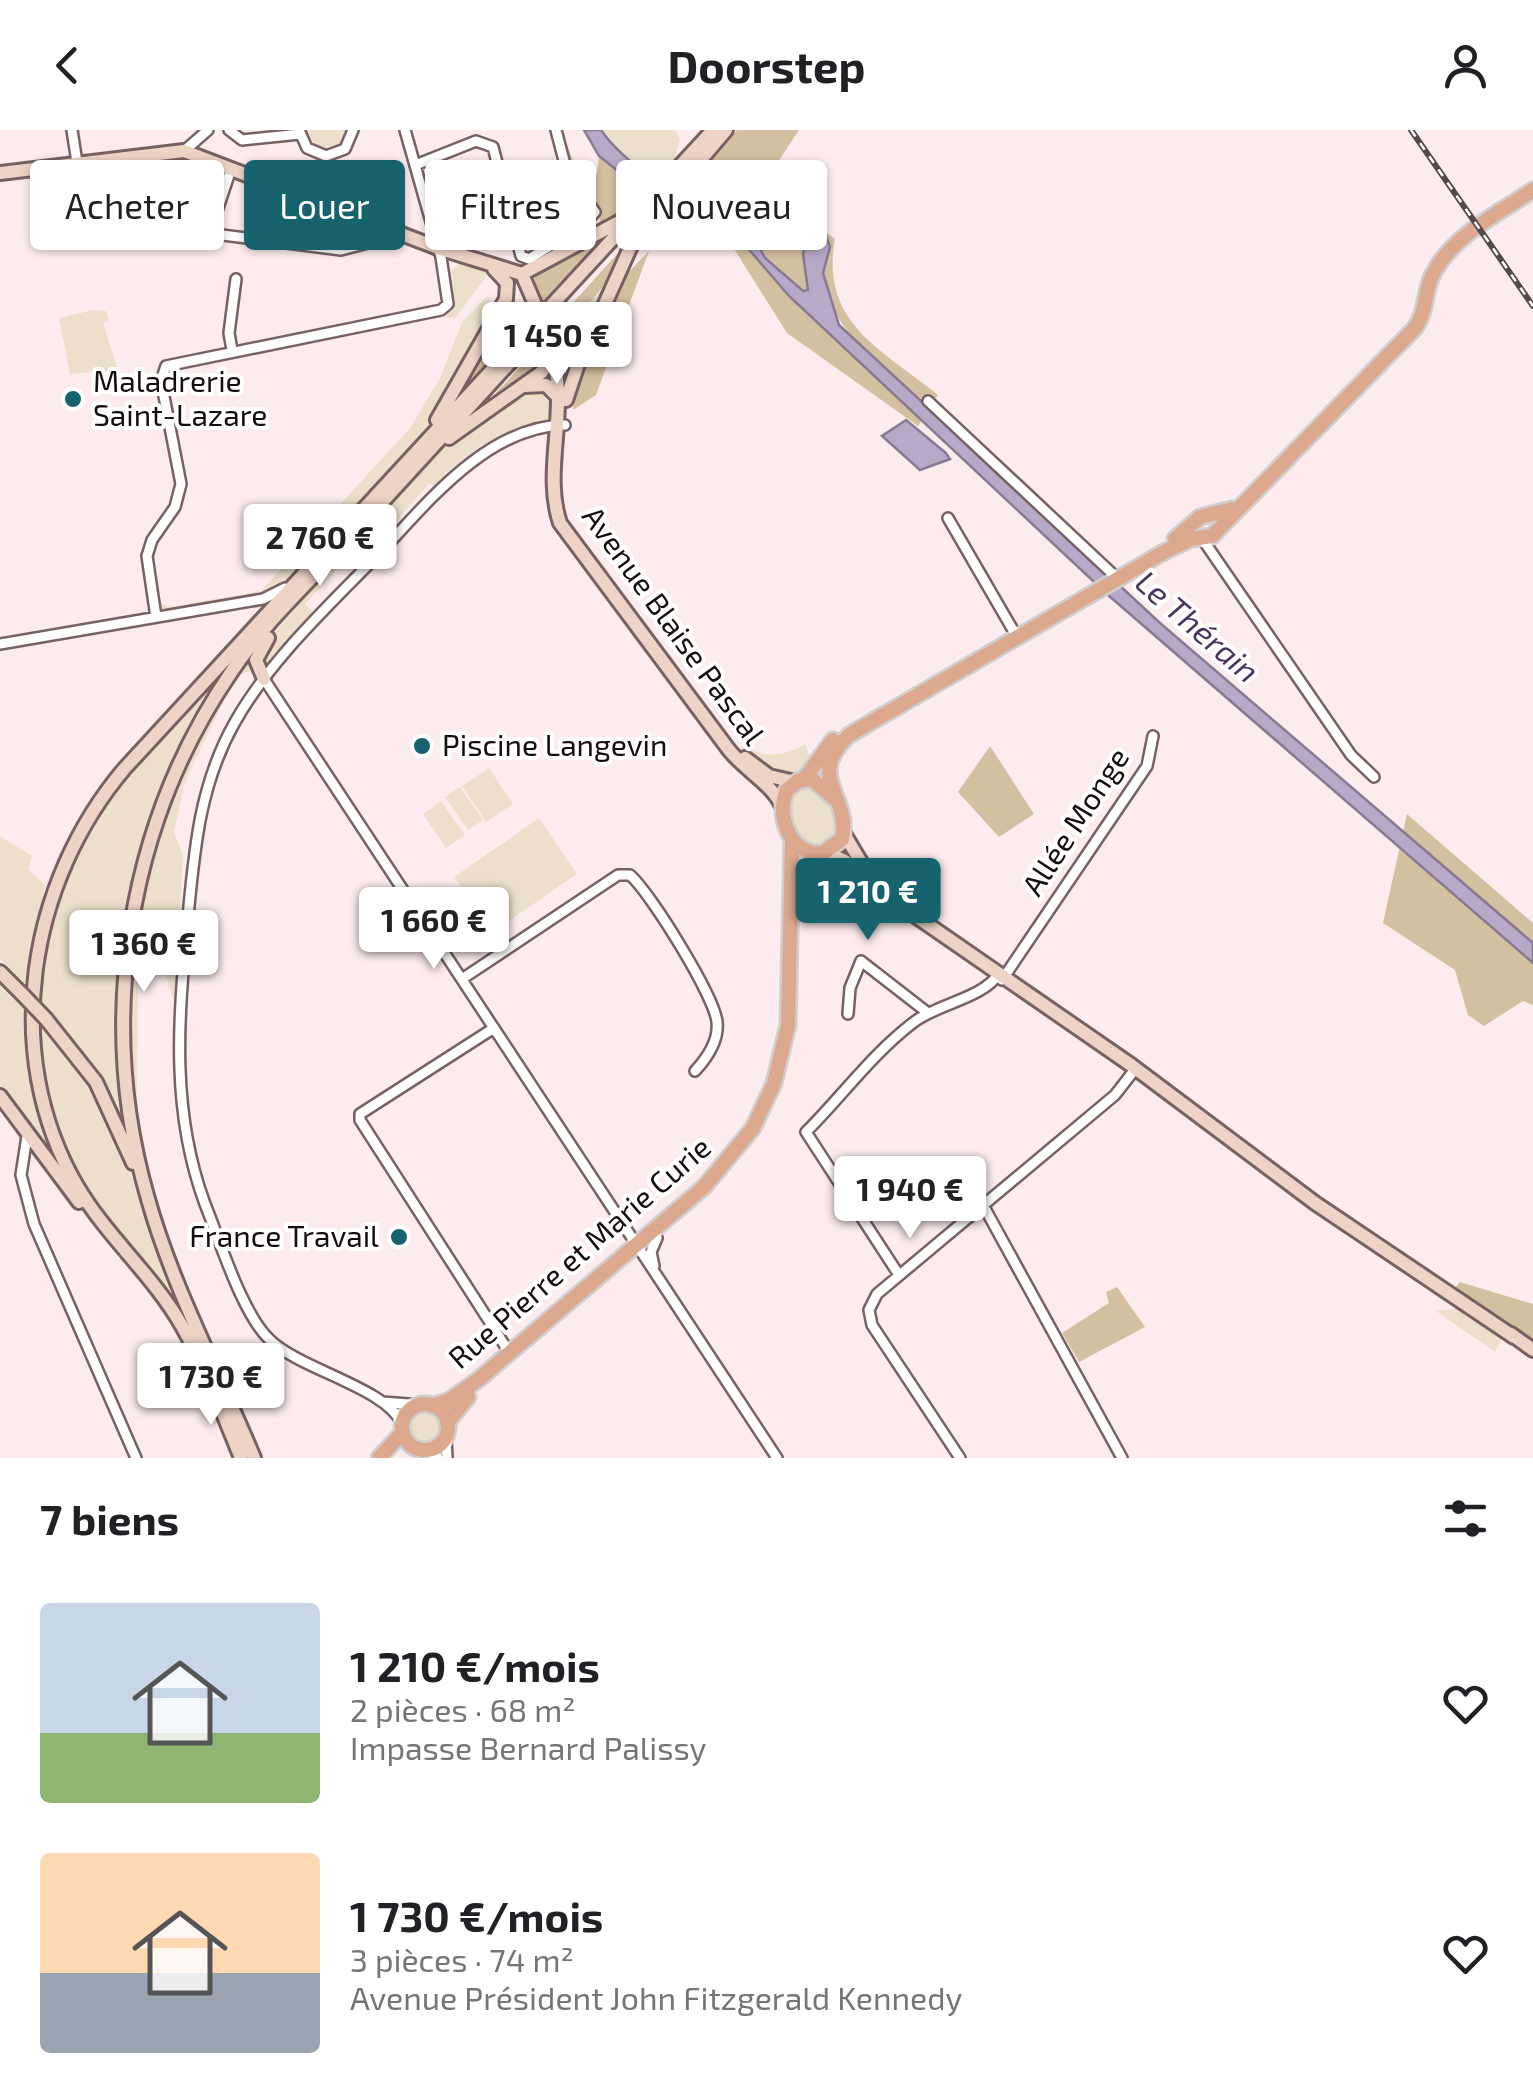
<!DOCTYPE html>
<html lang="fr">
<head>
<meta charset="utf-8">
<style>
  :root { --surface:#fff; --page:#f2f2f2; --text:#202124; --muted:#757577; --accent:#16626d }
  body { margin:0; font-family:"Exo 2",sans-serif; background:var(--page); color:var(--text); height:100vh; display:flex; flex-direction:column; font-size:38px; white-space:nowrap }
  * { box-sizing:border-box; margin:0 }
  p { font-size:32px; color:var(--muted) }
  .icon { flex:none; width:55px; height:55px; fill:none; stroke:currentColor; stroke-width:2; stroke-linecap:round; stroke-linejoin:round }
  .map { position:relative; height:1328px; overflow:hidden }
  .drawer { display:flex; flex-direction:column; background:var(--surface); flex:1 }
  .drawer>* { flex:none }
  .top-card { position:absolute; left:30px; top:30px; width:1000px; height:90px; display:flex; gap:20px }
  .price { position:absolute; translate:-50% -85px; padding:0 22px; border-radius:10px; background:#fff; color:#222; font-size:32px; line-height:65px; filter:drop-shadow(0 2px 5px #0008) }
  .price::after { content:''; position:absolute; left:50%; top:60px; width:30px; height:22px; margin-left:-15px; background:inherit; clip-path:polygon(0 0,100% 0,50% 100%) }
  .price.active { background:var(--accent); color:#fff }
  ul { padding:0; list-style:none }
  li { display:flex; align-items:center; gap:30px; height:250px; padding:0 40px }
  li span { display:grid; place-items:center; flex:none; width:280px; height:200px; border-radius:10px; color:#555 }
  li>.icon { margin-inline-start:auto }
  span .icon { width:120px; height:120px; fill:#fffc; stroke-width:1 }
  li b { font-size:42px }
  h2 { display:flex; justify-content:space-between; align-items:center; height:120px; padding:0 40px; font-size:42px }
  .pill { padding:0 35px; border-radius:10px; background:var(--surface); box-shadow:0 2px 8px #0004; font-size:35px; line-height:90px }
  .pill.active { background:var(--accent); color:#fff }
  header { display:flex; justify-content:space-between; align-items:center; height:130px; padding:0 40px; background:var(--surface); font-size:45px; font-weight:700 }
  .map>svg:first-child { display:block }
</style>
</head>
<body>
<header><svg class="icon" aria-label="back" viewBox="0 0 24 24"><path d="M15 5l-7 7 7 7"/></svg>Doorstep<svg class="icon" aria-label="person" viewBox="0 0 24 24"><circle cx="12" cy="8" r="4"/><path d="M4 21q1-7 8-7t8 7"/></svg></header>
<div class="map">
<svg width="1533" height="1328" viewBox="0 0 1533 1328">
  <rect width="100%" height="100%" fill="#fdeced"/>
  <path fill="#ece0cc" d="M303,0h46l-6,16 -13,7 -22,-8z
    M601,0h74l5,10 -7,24 -14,15 -46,-32z
    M459,133l30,10 -33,44 -11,1 10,-17 -4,-29z
    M615,142l-36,80 -16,-3 -4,-9z
    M487,166l8,16 -79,133 -130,137 -21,13 -97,17 -9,-5 -2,-5 13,5 91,-16 149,-163 30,-50 22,-56z
    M93,180l13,1 3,9 -6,3 15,47 -48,4 -11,-56z
    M543,258l12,12v17l-46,16 -19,14 -7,-3 -38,29 3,5 -13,9 -5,-4 -39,44 -9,-7 -77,84 8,8 -39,42 4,3 -16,11v-18l13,-17c58,-67 180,-233 268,-245z
    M240,520c-68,106 -121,230 -123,358 -1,48 8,97 15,145 -21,-61 -51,-104 -93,-152 6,-155 102,-244 201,-351z
    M249,525l6,15 -14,4 -17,26 -40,84 -10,49 9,21 -8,149 -14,-41 -23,7 -1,138 20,106c-59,-211 -25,-376 92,-558z
    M742,614c23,15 40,13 63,0l7,17 -8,11 -22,5 -39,-25z
    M489,638l24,36 -27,18 -24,-36z
    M811,656c16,14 27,27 23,49l-17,11c-23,-7 -30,-30 -25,-52z
    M460,657l23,33 -15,10 -23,-33z
    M441,671l24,34 -19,13 -23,-34z
    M539,688l38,56 -84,58 -39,-55z
    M0,706l32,20 -4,13 17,16 -18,104 -27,-30z
    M0,850l27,29 2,57 24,93 -53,-75z
    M39,890c67,72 83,137 119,225 18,43 38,85 57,128l-85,-125 -44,-55 -31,-66 -15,-64z
    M1460,1178l44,28 -9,16 -59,-41z
    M407 1297a18 18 0 1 1 36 0a18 18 0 1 1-36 0Z"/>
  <path fill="#d3c0a1" d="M737,0h62l-35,53 71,56c-15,84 45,109 103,156l-9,14c-39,-36 -131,-101 -99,-162l-10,-17 -39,-19 -49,-47 -14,9 -8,16 -25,-1z
    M566,13l8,20 13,13 10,-3 2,-17 46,38 -42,31c-13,-24 -29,-50 -40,-77z
    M738,60l12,2 10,22 47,26 -4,15 5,35 -4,1 -39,-33 -18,-33 -23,-17 2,-12z
    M671,72l39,9 18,14 61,71 133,124 -4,6 -131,-93 -56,-89 -45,-29 -31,19z
    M596,109l5,7 -60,62 -8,-18 2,-15z
    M628,112l-13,30 -56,68 -8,-13z
    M649,121l-53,144 -23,15 1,-19 46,-110z
    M529,180l4,9 -69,75 -6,-5c15,-26 36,-77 71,-79z
    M545,211l-4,23 -66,51z
    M990,616l44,68 -35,23 -41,-45z
    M1407,684l126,109v82l-10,-4 -39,25 -16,-11 -13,-45 -72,-47z
    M1460,1152l73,22v38l-75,-50 -3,-4z
    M1117,1157l28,40 -66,35 -17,-29 47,-30 -3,-11z"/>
  <path fill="#b9a9c8" stroke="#887a90" stroke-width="2.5" fill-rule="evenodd" d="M584,0h17c20,29 76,75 113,56l4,-13 14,-9 22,16 27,31 44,22 5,14 -7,26 16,52 321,298 373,320v20l-425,-368 -319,-299 -61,-71 -18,-14 -67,-20 -44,-35zM738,60l12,2 10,22 47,26 -4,14 5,36 -5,1 -38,-33 -18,-33 -23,-17 2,-12z
    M906,290l40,33 4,6 -30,11 -38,-34z"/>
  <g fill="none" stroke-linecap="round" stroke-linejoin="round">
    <defs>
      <path id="street" d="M72,0l13,84 15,13 83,3 158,20 31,-8 16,-13
        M229,0l13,10 58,-6
        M299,0l8,18 19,8 19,-7 8,-19
        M184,21l24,-21
        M418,34l58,-23 17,6 28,109 8,3 56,-35 10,-12 -28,-40 -11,-42
        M210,102l21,-63
        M232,220l-3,-17 7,-54
        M928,271l190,178
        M948,388l69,119
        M1201,407l150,218 23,22
        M156,487l-9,-61 5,-16 23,-33 6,-23 -20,-103 5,-15 275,-56 7,-6 -7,-47 -36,-127
        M0,514l263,-45 22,-11
        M264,549l513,779
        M462,849l156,-104h12c20,17 85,122 87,147 2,18 -10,36 -22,49
        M1002,850l145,-214 6,-30
        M848,884l2,-26 11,-27 67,52
        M494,898l-134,86v6l149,232
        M27,1006l-6,39 13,49 102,234
        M983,1075l139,253
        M654,1136l-3,-14 6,-14
        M899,1145l-93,-143c37,-37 66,-78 108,-110 27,-20 66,-22 86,-49
        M383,1272l38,3
        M402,1294c-15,-36 -101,-54 -132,-84 -28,-26 -50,-99 -65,-136 -34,-92 -27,-182 -18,-277 7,-72 11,-140 48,-205 39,-69 104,-125 158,-183 44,-48 101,-113 172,-114
        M446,1306l1,22
        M426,1320l12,8
        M960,1328l-88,-133 -3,-15 8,-16 238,-199 21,-27"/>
      <path id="secondary" d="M0,43l184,-22 254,97 84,26 108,-58
        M522,144l15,35
        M548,210c25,65 -7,126 12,183l169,227c16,20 43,34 53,56
        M524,256l22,-1 15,15
        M566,270l12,-36 57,-127 91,-107
        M437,290l69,-121 1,-16 -13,-14
        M449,308l93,-66 11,-17
        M264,549l-8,-19 12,-22
        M745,628l24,18 26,6
        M843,702l28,47 20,20 240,166 184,138 199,134
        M825,722l20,9 24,27
        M0,842l22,22
        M46,889l50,63 37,81
        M0,966l79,106
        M1511,1204l22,16
        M241,1328c-18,-44 -35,-90 -59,-132 -29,-51 -75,-89 -105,-140 -77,-132 -49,-304 48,-418l588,-638
        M254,1328c-35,-85 -81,-170 -106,-259 -52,-178 -21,-375 84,-528 31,-46 73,-85 110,-125 65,-71 130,-142 194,-212"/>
      <path id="primary" d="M1175,409l25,-22 32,-8
        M804,649l29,-39
        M835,669l-23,-20 -14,2 -11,9c-12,26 4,66 36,63l19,-14c9,-45 -38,-61 7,-104l315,-183 27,-13 21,-3 203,-208c12,-17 9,-35 17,-52 19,-40 66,-62 101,-86
        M402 1297a23 23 0 1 1 46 0a23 23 0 1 1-46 0Z
        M432,1276l18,-6 29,-21 225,-192 49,-59 21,-45 14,-58 4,-185
        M447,1293l21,-26
        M379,1328l24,-26"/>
    </defs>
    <use href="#street" stroke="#786163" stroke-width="14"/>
    <use href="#secondary" stroke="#786163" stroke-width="18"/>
    <use href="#primary" stroke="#d0cecf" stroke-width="19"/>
    <use href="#street" stroke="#fff" stroke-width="9"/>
    <use href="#secondary" stroke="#edd4c7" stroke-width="12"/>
    <use href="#primary" stroke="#dca98e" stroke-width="14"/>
    <defs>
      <path id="rail" d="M1411,0l122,176"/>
    </defs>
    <use href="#rail" stroke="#54494a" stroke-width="6"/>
    <use href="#rail" stroke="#fff" stroke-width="2.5" stroke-dasharray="8" stroke-linecap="butt"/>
    <defs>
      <path id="secondary-bridge" d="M537,179l14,29
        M22,864l24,25"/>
    </defs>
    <use href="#secondary-bridge" stroke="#786163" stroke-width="18" stroke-linecap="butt"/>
    <use href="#secondary-bridge" stroke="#edd4c7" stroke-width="12"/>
  </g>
  <g fill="#16626d" stroke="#fff" stroke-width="4">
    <circle cx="73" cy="269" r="10"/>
    <circle cx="422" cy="616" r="10"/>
    <circle cx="399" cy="1107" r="10"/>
  </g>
  <g text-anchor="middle" stroke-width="8" stroke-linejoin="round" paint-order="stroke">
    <g font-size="30" fill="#150c0d" stroke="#fff" text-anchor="start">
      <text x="93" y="262">Maladrerie<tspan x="93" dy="34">Saint-Lazare</tspan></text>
      <text x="442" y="626">Piscine Langevin</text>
      <text x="379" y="1117" text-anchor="end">France Travail</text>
    </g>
    <g font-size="30" fill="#150c0d" stroke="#fff">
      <text transform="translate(673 496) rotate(54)" y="10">Avenue Blaise Pascal</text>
      <text transform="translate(1076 692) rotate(-57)" y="10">Allée Monge</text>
      <text transform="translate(580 1123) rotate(-41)" y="10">Rue Pierre et Marie Curie</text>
    </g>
    <g font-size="32" font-style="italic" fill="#4b335f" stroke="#fff">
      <text transform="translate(1197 497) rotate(41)" y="11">Le Thérain</text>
    </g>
  </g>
</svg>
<b class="price" style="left:557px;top:257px">1 450 €</b>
<b class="price" style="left:320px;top:459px">2 760 €</b>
<b class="price active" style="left:868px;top:813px">1 210 €</b>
<b class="price" style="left:434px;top:842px">1 660 €</b>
<b class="price" style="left:144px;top:865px">1 360 €</b>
<b class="price" style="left:910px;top:1111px">1 940 €</b>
<b class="price" style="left:211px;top:1298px">1 730 €</b>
<div class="top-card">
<a class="pill">Acheter</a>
<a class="pill active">Louer</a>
<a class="pill">Filtres</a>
<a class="pill">Nouveau</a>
</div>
</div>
<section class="drawer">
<h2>7 biens<svg class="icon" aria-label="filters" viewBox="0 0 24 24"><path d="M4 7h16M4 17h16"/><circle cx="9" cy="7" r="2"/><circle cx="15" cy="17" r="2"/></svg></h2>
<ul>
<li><span style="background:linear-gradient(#c9d6e8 65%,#8fb573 0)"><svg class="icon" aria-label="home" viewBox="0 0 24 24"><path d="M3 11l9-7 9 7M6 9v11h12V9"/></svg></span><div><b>1 210 €/mois</b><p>2 pièces · 68 m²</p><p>Impasse Bernard Palissy</p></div><svg class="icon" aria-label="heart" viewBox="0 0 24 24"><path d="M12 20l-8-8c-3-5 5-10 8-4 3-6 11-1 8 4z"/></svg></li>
<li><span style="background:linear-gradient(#ffd9b3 60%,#9aa5b1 0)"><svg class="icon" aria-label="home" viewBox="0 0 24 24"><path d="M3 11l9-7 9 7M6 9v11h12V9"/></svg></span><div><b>1 730 €/mois</b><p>3 pièces · 74 m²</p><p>Avenue Président John Fitzgerald Kennedy</p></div><svg class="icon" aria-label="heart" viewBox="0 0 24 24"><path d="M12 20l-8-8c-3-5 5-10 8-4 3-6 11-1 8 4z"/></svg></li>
</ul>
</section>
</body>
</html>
